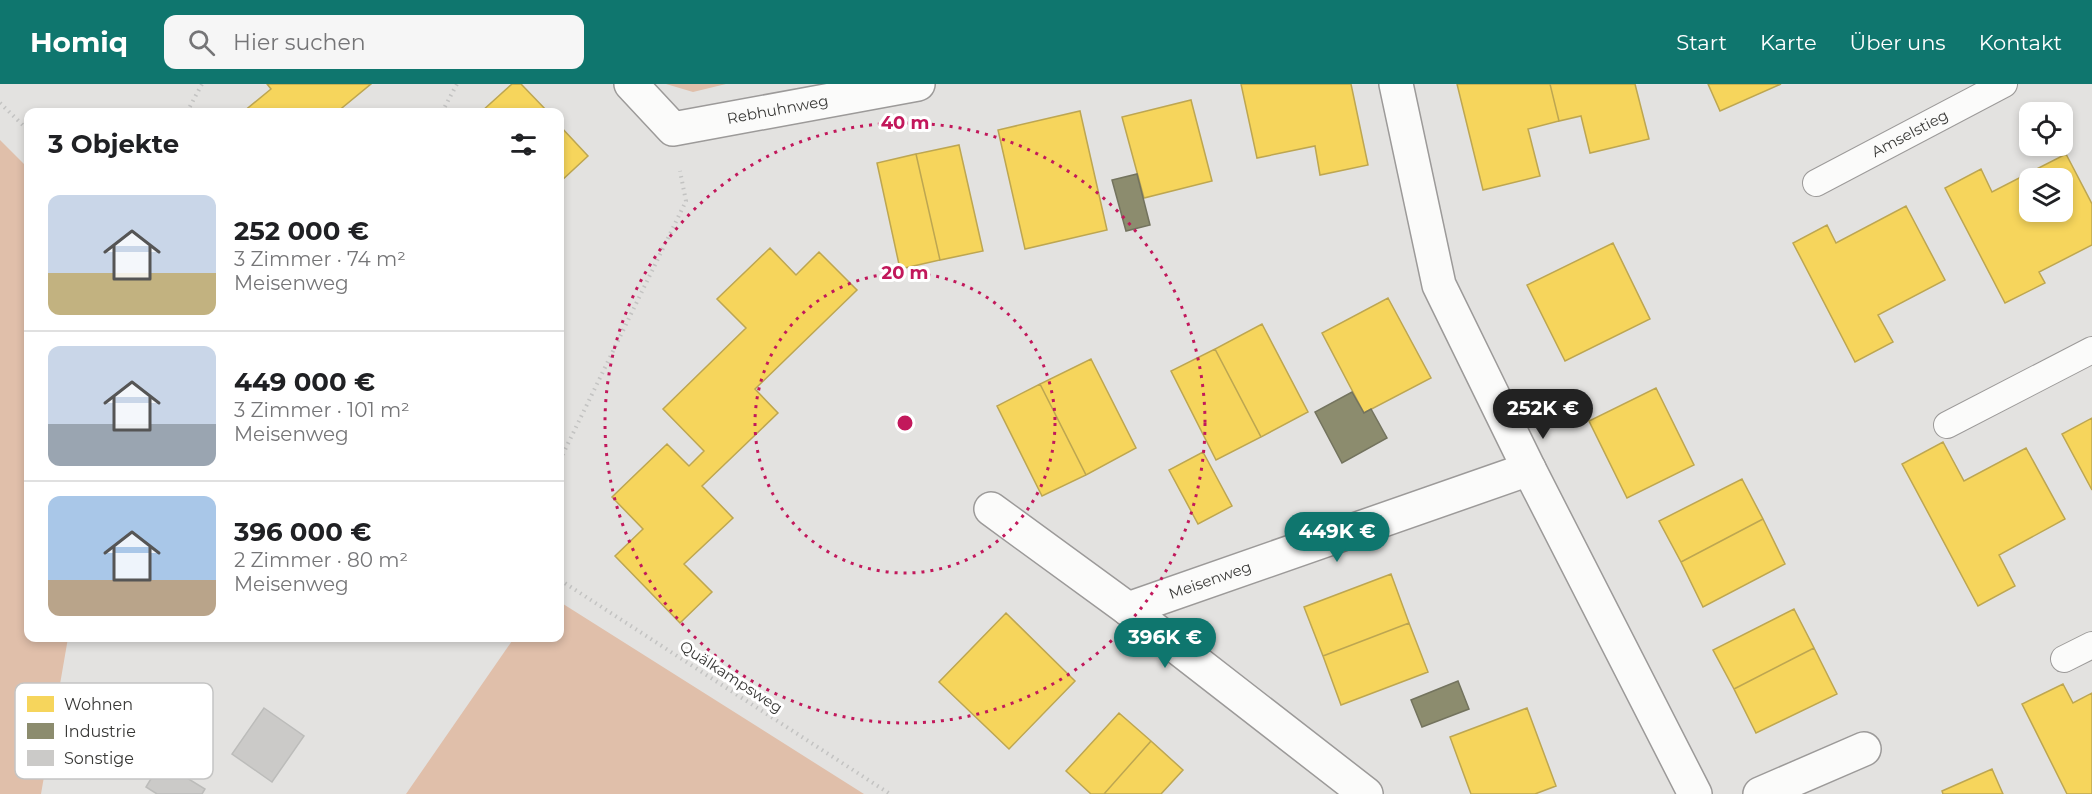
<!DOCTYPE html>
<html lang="de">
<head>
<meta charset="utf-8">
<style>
  :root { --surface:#fff; --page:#f6f6f6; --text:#202124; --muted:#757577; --line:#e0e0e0; --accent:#0f766e }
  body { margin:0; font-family:Montserrat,sans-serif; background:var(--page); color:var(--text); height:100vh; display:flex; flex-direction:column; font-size:22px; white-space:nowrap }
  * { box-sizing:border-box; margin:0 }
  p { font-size:20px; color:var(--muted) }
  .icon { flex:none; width:33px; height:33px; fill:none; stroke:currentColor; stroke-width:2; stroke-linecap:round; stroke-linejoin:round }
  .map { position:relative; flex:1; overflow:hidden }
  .side { position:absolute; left:24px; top:24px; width:540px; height:534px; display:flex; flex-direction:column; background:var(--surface); border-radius:12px; box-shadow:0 3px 9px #0003 }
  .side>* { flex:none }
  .controls { position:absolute; left:2019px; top:18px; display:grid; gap:12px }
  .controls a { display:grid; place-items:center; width:54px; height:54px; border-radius:12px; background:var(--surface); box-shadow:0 3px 9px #0003; font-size:30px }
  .price { position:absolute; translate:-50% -51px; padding:0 14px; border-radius:21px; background:var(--accent); color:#fff; font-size:20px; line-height:39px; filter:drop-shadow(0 2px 3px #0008) }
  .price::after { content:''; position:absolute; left:50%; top:36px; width:18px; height:14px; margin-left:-9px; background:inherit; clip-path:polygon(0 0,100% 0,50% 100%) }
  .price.on { background:#222; color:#fff }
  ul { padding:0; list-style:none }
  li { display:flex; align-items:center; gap:18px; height:150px; padding:0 24px }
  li+li { border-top:2px solid var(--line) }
  li span { display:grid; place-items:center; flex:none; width:168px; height:120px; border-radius:12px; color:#555 }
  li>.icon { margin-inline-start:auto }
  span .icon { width:72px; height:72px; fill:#fffc; stroke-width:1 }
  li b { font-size:26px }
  h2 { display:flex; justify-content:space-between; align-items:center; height:72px; padding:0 24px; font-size:26px }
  header { display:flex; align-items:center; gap:36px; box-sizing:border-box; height:84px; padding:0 30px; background:var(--accent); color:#fff }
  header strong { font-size:28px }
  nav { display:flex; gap:33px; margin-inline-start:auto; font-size:21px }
  .search { width:420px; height:54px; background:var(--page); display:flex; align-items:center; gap:15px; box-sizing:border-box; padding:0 21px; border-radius:12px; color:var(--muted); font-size:22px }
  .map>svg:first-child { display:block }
</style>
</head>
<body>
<header>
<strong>Homiq</strong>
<div class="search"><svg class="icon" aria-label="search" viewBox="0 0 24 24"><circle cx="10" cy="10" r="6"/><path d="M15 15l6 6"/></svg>Hier suchen</div>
<nav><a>Start</a><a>Karte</a><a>Über uns</a><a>Kontakt</a></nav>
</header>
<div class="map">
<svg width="2092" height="710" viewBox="0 0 2092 710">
  <rect width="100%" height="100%" fill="#e3e2e0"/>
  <path fill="#e0bfaa" d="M666,0h60l-33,8z
    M0,56l28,28v470h40l-27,156h-41z
    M560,518l304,192h-458l108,-156h46z"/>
  <path fill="#f6d55c" stroke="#bda651" stroke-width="1.5" fill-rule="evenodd" d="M267,0h104l-34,28h-94l28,-23z
    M512,0h9l27,28h-67z
    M1241,0h110l17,81 -48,10 -5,-29 -58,12z
    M1457,0h93l9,37 -31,8 12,47 -57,14z
    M1550,0h85l14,55 -59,14 -9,-37 -22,5z
    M1708,0h73l-61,27z
    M1191,16l21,81 -68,17 -22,-81z
    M1080,27l27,119 -82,19 -27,-119z
    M560,42l28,30 -28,26z
    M959,61l24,106 -43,9 -24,-106z
    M916,70l24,106 -40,9 -23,-106z
    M2066,70l26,50v41l-53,27 6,11 -40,20 -60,-115 36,-19 11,23zM2030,94h32v34h-32z
    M1906,122l39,74 -67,35 15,27 -38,20 -62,-119 34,-18 9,18z
    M1613,159l37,76 -85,42 -38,-76z
    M770,164l26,27 23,-23 38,38 -102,99 23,24 -76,73 31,32 -49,46 28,28 -32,31 -65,-67 28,-27 -31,-32 55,-53 22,22 15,-15 -41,-42 83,-81 -29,-29z
    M1388,214l43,80 -67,35 -42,-80z
    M1262,240l46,88 -47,25 -46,-88z
    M1215,265l46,88 -45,23 -45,-89z
    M1091,275l45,89 -50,27 -46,-91z
    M1040,300l46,91 -44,21 -45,-90z
    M1656,304l38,77 -67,33 -38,-77z
    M2092,334v72l-30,-56z
    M1943,358l21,39 62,-33 39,71 -66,36 16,31 -37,20 -76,-142z
    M1203,368l29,54 -34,18 -29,-54z
    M1742,395l21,40 -82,43 -22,-41z
    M1763,435l22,45 -82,43 -22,-45z
    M1391,490l18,49 -86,33 -19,-49z
    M1794,525l20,39 -80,41 -21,-39z
    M1006,529l69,68 -66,68 -70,-67z
    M1409,539l19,49 -87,33 -18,-49z
    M1814,564l23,46 -81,39 -22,-44z
    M2063,600l10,19 19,-10v101h-25l-45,-90z
    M1527,624l29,78 -21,8h-64l-21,-57z
    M1119,629l32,28 -47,53h-13l-25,-23z
    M1151,657l32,29 -22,24h-57z
    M1992,685l11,25h-60l-1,-3z"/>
  <path fill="#8c8c6e" stroke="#73735e" stroke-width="1.5" d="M1137,90l13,51 -24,6 -14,-51z
    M1352,308l12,21 7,-4 16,29 -45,25 -27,-51z
    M1458,597l11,28 -47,18 -11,-27z"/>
  <path fill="#cbcac8" stroke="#bcbcba" stroke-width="1.5" d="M264,624l40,28 -32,46 -40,-28z
    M161,678l44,27 -3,5h-45l-11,-7z"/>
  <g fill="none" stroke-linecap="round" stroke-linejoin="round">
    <defs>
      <g id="service">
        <path id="s1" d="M1816,99l188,-99"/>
        <path d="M1947,341l145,-75"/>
        <path d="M2064,575l28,-14"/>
      </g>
      <g id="minor">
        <path id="s2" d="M631,0l42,45 245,-45"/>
        <path d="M1396,0l43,201 90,184 166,325"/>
        <path d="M991,425l137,100 238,185"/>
        <path id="s3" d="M1128,525l401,-140"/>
        <path d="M1760,710l104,-45"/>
      </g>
    </defs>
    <use href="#service" stroke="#9c9a99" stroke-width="28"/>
    <use href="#minor" stroke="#9c9a99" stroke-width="36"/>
    <path stroke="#c3c3c2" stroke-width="4" stroke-dasharray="1.5 4.5" stroke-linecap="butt" d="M0,19l28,27
      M187,28l15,-28
      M442,28l15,-28
      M560,376l126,-259 -6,-30
      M560,496l330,214"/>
    <use href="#service" stroke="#fbfbfa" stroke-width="26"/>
    <use href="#minor" stroke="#fbfbfa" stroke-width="33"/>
  </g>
  <g fill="none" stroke="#c2185b" stroke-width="3" stroke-dasharray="3 6">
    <circle cx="905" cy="339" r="150"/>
    <circle cx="905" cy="339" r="300"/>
  </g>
  <g text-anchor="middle" stroke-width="6" stroke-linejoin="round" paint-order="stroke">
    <g font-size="15" fill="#393937" stroke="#fff">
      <text dy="5" stroke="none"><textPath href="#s2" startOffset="168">Rebhuhnweg</textPath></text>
      <text dy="5" stroke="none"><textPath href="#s1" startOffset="106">Amselstieg</textPath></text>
      <text dy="5" stroke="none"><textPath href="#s3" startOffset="87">Meisenweg</textPath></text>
      <text transform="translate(731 593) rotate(33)" y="5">Quälkampsweg</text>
    </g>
  </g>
  <rect x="15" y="599" width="198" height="96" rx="9" fill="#fff" stroke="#c4c4c3" stroke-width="1.5"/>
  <rect x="27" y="612" width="27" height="16" fill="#f6d55c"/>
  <rect x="27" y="639" width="27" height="16" fill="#8c8c6e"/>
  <rect x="27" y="666" width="27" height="16" fill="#cbcac8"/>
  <g font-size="16" fill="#393937">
    <text x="64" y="626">Wohnen</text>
    <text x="64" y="653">Industrie</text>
    <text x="64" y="680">Sonstige</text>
  </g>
  <circle cx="905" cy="339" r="9" fill="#c2185b" stroke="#fff" stroke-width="3"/>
  <g font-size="18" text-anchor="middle" font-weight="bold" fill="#c2185b" stroke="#fff" stroke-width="6" stroke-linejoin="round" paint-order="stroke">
    <text x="905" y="45">40 m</text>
    <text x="905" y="195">20 m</text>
  </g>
</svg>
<div class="controls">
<a><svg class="icon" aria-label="locate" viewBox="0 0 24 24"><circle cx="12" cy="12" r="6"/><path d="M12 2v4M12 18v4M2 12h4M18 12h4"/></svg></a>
<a><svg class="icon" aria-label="layers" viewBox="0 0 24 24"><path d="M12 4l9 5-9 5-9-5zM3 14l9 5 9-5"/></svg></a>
</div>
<b class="price on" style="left:1543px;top:356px">252K €</b>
<b class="price" style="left:1337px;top:479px">449K €</b>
<b class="price" style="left:1165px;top:585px">396K €</b>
<section class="side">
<h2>3 Objekte<svg class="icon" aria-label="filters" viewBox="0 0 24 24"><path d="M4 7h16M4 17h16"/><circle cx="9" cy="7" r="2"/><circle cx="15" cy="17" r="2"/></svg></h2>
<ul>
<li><span style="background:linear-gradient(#c9d6e8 65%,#c2b280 0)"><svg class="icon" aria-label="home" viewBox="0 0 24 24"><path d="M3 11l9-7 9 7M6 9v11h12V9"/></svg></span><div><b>252 000 €</b><p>3 Zimmer · 74 m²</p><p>Meisenweg</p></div></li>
<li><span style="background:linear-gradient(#c9d6e8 65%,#9aa5b1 0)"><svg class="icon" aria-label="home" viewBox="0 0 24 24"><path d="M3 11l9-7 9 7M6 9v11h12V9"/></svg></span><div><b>449 000 €</b><p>3 Zimmer · 101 m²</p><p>Meisenweg</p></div></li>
<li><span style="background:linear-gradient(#a9c7e8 70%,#b9a48a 0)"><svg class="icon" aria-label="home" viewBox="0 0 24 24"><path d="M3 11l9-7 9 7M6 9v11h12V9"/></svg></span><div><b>396 000 €</b><p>2 Zimmer · 80 m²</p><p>Meisenweg</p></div></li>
</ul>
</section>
</div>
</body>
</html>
